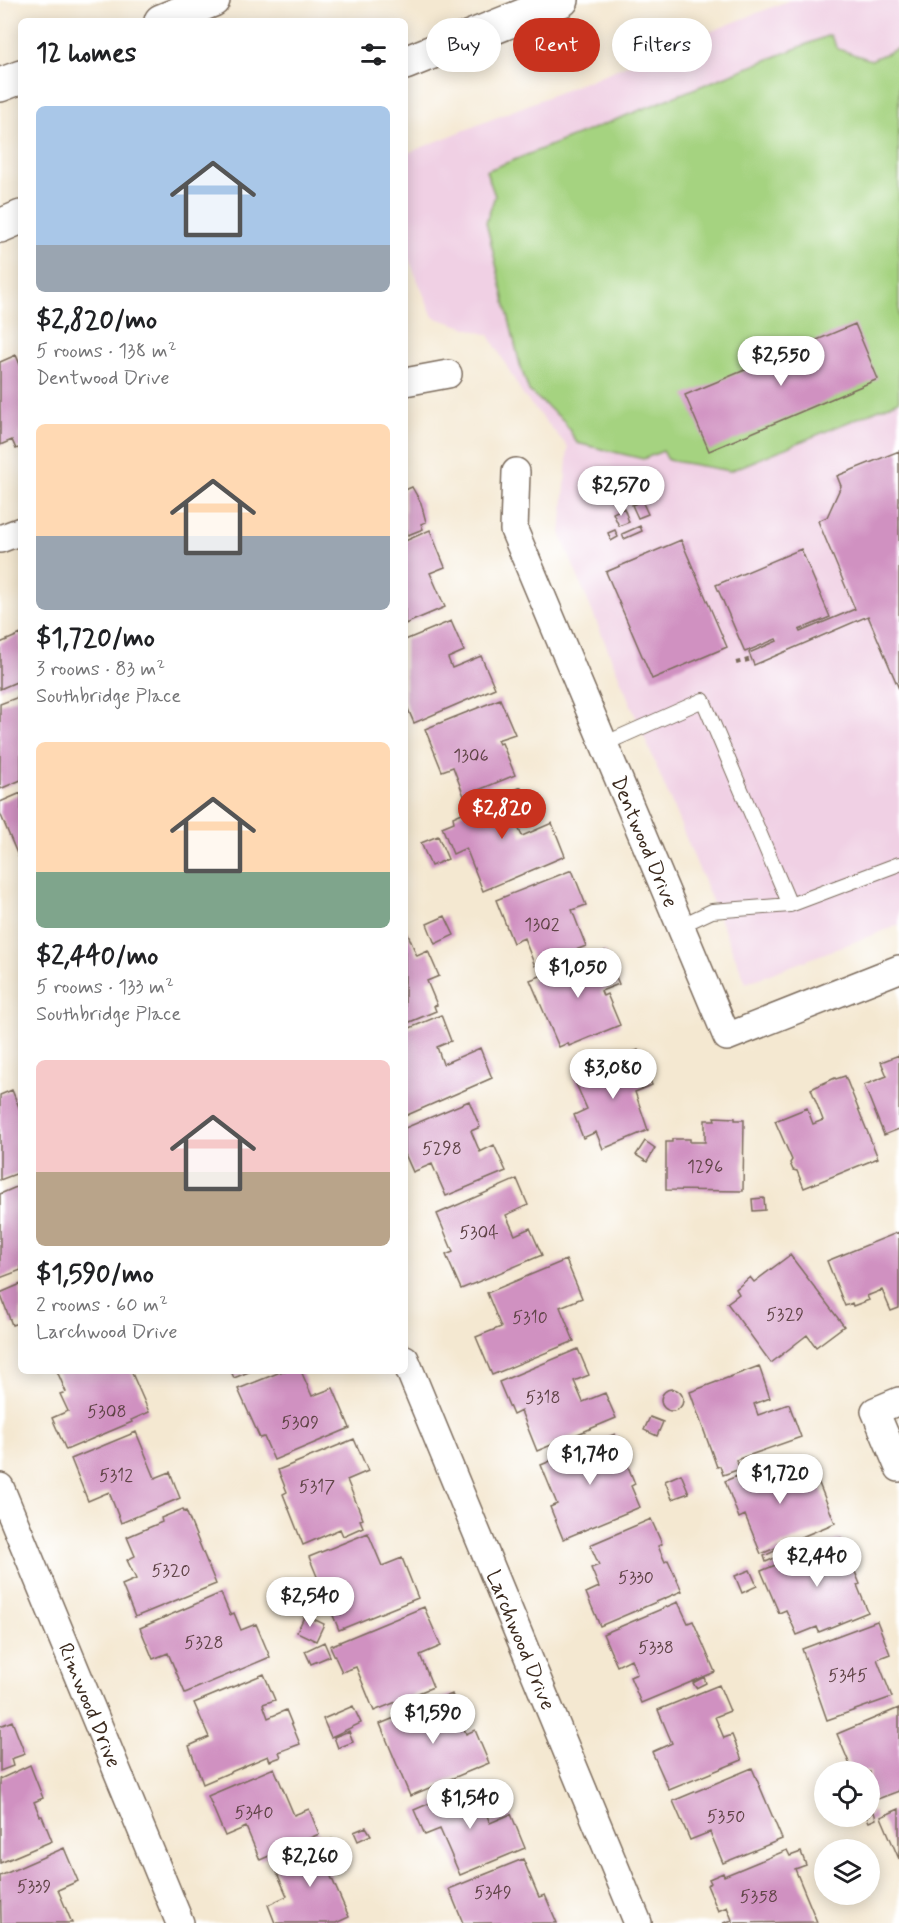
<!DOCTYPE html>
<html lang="en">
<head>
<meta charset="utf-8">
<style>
  :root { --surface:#fff; --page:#f2f2f2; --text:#202124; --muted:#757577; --accent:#c8321e }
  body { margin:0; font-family:Mynerve,sans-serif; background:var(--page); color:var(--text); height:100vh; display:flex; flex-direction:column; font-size:22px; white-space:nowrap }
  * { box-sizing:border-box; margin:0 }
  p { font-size:20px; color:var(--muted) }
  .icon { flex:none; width:33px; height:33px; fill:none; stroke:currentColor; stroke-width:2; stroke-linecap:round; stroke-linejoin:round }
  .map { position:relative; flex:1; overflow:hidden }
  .details { position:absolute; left:18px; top:18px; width:390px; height:1356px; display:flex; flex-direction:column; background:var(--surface); border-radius:9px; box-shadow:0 3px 15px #0003 }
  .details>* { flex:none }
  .top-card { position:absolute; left:426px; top:18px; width:382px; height:54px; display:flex; gap:12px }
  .buttons { position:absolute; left:814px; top:1761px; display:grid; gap:12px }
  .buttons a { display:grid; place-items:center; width:66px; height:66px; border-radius:50%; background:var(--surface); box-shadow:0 3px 15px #0003; font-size:30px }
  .price { position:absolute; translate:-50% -51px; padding:0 14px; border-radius:21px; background:#fff; color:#222; font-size:20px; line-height:39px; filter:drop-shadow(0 2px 3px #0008) }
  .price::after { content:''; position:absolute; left:50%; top:36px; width:18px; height:14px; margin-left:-9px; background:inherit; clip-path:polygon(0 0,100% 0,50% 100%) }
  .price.current { background:var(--accent); color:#fff }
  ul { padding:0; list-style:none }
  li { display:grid; align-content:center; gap:12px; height:318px; padding:0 18px }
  li span { display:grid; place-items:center; height:186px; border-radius:9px; color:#555 }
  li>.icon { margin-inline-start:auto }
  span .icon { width:108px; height:108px; fill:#fffc; stroke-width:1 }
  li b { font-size:26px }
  h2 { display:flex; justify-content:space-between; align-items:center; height:72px; padding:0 18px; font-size:26px }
  .tag { padding:0 21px; border-radius:27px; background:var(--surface); box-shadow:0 3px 15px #0003; font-size:21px; line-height:54px }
  .tag.current { background:var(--accent); color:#fff }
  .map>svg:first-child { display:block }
</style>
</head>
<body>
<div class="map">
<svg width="899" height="1923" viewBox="0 0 899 1923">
  <rect width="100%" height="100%" fill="#fff"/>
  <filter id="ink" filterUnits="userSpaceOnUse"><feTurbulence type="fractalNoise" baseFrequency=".0167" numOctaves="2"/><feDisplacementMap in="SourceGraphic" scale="12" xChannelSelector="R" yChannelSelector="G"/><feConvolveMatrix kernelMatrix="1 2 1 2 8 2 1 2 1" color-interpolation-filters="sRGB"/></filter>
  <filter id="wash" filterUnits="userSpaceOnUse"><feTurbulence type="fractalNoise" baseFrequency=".008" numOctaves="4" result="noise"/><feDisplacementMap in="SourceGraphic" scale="24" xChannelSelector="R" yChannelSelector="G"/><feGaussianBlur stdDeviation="1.35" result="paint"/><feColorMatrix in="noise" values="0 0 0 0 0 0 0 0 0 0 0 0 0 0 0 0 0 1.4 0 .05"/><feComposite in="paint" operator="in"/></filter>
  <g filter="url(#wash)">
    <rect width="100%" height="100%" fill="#f4e8d1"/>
    <path fill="#f0d0e4" d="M790,0h109v925l-153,58 -185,-447 7,-89 -45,-52 -34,-60 -56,-18 -28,-67v-96z"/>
    <path fill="#a5d380" stroke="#707e4f" stroke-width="1.5" d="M830,35l8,14 33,11 28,-12v353l-169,70 -62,-11 -5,-9 -20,8 -66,-16 -13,-22 -35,-30 -9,-26 -34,-143 9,-26 -9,-25z"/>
    <g id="blocks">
      <path fill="#d091c1" d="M855,324l23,55 -169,72 -24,-56z
        M16,355l5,12v80l-5,2 -4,-9 -12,5v-83z
        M899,451v238l-31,-73 -114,49 -5,-12 28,-12 -1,-2 -31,13 -29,-67 85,-36 29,68 -31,13 1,2 55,-23 -37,-88 9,-4 14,-31 -4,-10z
        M412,487l9,16 5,19 -5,2 2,5 -15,6 -1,-4h-2v-41z
        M642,501l6,13 -10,4 -6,-13z
        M624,508l5,14 -10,4 -6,-13z
        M640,526l2,5 -18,8 -2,-5z
        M430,530l15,37 -15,6 15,34 -40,17v-83z
        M615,530l3,7 -7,4 -3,-8z
        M681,540l46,107 -75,32 -46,-107z
        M451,621l13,30 -16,7 4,10 29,-12 14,32 -81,35 -9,-21v-62z
        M21,634v46l-21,9v-46z
        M21,696v84l-21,9v-85z
        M500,699l15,35 -18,6 2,4 3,-1 13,32 -51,21 -11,-29 -11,4 -17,-42z
        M521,787l12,32 -16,6 5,11 30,-13 13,33 -82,35 -17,-43 -13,6 -11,-27 12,-5 -1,-5z
        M21,793v70l-21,-50v-11z
        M438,836l10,23 -17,7 -10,-23z
        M572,870l14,35 -14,5 14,36 -51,20 -11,-28 -11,5 -17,-43z
        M445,916l9,19 -19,9 -8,-20z
        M407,932l10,24 11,-5 11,25 -12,5 10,24 -3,1 2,5 -31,13v-91z
        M605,951l14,33 -18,7 2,5 4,-2 13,31 -51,21 -1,-3 -9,4 -29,-67z
        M441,1015l10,26 -14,6 6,17 37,-16 12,30 -87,38v-86z
        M638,1050l14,35 -17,7 13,38 -45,19 -7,-17 -13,6 -9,-23 13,-6 -14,-32z
        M899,1055v74l-15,6 -20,-50 23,-9 -6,-14z
        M845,1076l33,82 -74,30 -7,-17 -4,-1 -3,-7 2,-3 -17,-39 32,-13 6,16 10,-4 -12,-31 24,-11 1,1z
        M12,1090l9,22v60l-21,8v-85z
        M469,1101l11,26 -9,4 9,21 14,-7 12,26 -60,25 -14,-32 -19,8 -8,-18v-26z
        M714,1117l21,1v2h9l-1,71 -77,-1v-48h6v-3h18v3h15v-22h10z
        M645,1141l10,7 -8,14 -11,-7z
        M517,1179l11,26 -22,10 9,20 15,-7 12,27 -81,34 -15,-34 7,-3 -16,-38z
        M21,1185v85l-21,8v-84z
        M764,1198l1,12 -12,1 -1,-12z
        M899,1232v76l-8,3 -9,-21 -15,6 2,4 -16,6 -1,-3 -7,3 -18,-45z
        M790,1255l54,71 -28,21 -9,-12 -36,28 -44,-60 12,-9 -3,-5 14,-12 4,5z
        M566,1260l16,38 -22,9 14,34 -82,34 -16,-38 25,-10 -14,-34z
        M21,1284v38l-9,3 -12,-32z
        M578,1349l11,26 -15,6 9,21 22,-9 11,25 -79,33 -16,-40 -8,4 -14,-33z
        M759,1366l11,32 -16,6 4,11 31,-11 12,33 -65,23 4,9 -17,6 -3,-9 -3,1 -27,-75z
        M57,1371h74l18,41 -18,8 1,2 -66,28 -14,-32 16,-7 -8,-17 6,-2z
        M231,1371h20l-17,7z
        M283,1371h18l11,25 21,-8 17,40 -76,32 -10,-23 -4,1 -22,-49z
        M661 1400a11 11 0 1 1 22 0a11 11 0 1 1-22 0Z
        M650,1417l13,5 -6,14 -13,-6z
        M136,1432l19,46 15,-6 10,26 -59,25 -12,-31 -21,9 -17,-42z
        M615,1434l20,50 -4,2 9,21 -77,32 -13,-32 7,-3 -16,-39z
        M354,1439l14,32 -21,9 16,39 -3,1 3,7 -20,9 -3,-7 -37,16 -20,-51 4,-2 -9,-22z
        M792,1459l10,23 14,-6 19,47 -74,31 -16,-39 -6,3 -14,-37 12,-5 3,8 3,-1 -1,-3z
        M681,1474l8,19 -17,6 -7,-18z
        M183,1509l1,3 2,-1 30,73 -81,33 -13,-32 14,-6 -9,-19 8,-4 -8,-19 35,-15 -1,-4z
        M651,1519l11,25 -4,2 7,16 3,-2 14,31 -82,35 -14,-33 13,-6 -8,-19 8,-3 -9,-20z
        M368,1533l14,33 20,-8 16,40 -79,32 -30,-73z
        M841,1538l19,46 -3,1 11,27 -49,20 -2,-5 -20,8 -11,-25 -7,3 -18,-42z
        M779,1549l2,6 -15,7 -2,-6z
        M750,1570l7,16 -15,7 -7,-17z
        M221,1593l9,22 4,-2 7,17 15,-6 14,33 -85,36 -17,-40 -15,6 -13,-31z
        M678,1602l10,21 5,-2 22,51 -74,31 -11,-26 7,-3 -6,-15 -14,7 -14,-32z
        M424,1607l17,39 -21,9 13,32 -59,24 -18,-44 -14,5 -12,-26z
        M305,1615l19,9 -8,17 -19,-9z
        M877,1621l13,33 -13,5 15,38 -65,23 -25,-71z
        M324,1642l6,14 -19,8 -6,-13z
        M264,1674l11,26 -12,4 5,14 18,-8 14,34 -21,8 2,5 -11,4 -2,-5 -65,28 -14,-38 20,-9 -15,-34z
        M704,1677l2,6 -10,5 -3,-5z
        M719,1685l11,26 -15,6 9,21 8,-3 10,25 -73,30 -17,-38 20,-9 -14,-33z
        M452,1694l14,40 9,-4 14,33 -79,33 -30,-72z
        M353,1706l8,17 -30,14 -8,-18z
        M899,1708v83l-24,9 -2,-6 -3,1v-23h-17l-16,-38z
        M12,1721l13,33 -14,5 2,7 -13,5v-45z
        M349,1731l4,11 -15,6 -4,-11z
        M30,1765l13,33 -9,4 6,14h2l10,25 -52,22v-84z
        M274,1768l20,47 15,-6 10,25 -59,26 -14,-33 -21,9 -17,-40z
        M752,1768l30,71 -59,24 -13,-31 -20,8 -17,-39z
        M474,1784l16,39 21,-9 14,34 -65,27 -20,-46 -15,6 -11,-25z
        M899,1809v50l-18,-42z
        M874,1812l2,7 -7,3 -3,-6h4v-3z
        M366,1827l5,8 -13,6 -4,-9z
        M332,1839l12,26 -15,7 20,45 -13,6h-61l-7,-18 19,-9 -13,-30 4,-1 -2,-7 10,-4 3,6z
        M64,1848l14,33 -20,9 14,33h-71l-1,-47z
        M787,1850l3,6 11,-4 5,13 -11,4 22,53 -94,1 9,-3 -5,-13 -9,4 -11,-26 4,-2 -2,-4 14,-6 1,3z
        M523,1859l16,38 6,-2 12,28h-94l-14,-34z"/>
    </g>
  </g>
  <g filter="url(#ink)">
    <use href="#blocks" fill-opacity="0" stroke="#7c6c5d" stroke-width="1.5"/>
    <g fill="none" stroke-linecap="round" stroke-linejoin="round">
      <defs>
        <path id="lane" d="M604,744l99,-44 87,205
          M680,926l32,-15 78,-6 109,-41"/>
        <g id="street">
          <path d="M405,382l43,-8"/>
          <path id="s1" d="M516,472l-2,58 213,507 172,-68"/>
          <path d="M0,539l21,-8"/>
          <path id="s2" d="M405,1359l233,564"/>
          <path d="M899,1401l-24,10 24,57"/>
          <path id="s3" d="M0,1487l180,436"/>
        </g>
        <path id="highway" d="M161,21l52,-21
          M405,63l157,-63
          M0,85l21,-8
          M0,226l21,-9"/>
      </defs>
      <use href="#lane" stroke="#7c6c5d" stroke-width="16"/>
      <use href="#street" stroke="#7c6c5d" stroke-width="30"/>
      <use href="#highway" stroke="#7c6c5d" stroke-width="36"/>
      <path stroke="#7c6c5d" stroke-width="4" stroke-dasharray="4.5 4.5" stroke-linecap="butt" d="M736,663l16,-4"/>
      <use href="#lane" stroke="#fff" stroke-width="14"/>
      <use href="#street" stroke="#fff" stroke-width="27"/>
      <use href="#highway" stroke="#fff" stroke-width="33"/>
    </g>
  </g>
  <g text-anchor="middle" stroke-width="4.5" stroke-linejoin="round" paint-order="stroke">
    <g font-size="18" fill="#604447">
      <text x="471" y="761">1306</text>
      <text x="542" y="930">1302</text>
      <text x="442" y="1154">5298</text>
      <text x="705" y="1172">1296</text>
      <text x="479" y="1238">5304</text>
      <text x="785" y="1320">5329</text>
      <text x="530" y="1323">5310</text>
      <text x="543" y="1403">5318</text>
      <text x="107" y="1417">5308</text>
      <text x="300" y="1428">5309</text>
      <text x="116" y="1481">5312</text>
      <text x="317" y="1492">5317</text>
      <text x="171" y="1576">5320</text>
      <text x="636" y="1583">5330</text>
      <text x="204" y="1648">5328</text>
      <text x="656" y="1653">5338</text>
      <text x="848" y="1681">5345</text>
      <text x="254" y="1818">5340</text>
      <text x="726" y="1822">5350</text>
      <text x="34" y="1892">5339</text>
      <text x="493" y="1898">5349</text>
      <text x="759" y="1902">5358</text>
    </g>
    <g font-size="21" fill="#3b2a1e" stroke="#fff">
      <text dy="7" stroke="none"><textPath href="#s1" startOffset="396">Dentwood Drive</textPath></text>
      <text dy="7" stroke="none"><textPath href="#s2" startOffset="304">Larchwood Drive</textPath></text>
      <text dy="7" stroke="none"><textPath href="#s3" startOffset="236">Rimwood Drive</textPath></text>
    </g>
  </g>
</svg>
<div class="buttons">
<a><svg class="icon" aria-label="locate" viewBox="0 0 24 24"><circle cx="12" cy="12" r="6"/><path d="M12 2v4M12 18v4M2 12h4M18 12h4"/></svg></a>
<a><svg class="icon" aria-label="layers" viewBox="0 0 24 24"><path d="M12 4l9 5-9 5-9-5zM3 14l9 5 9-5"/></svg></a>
</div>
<b class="price" style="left:781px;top:387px">$2,550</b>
<b class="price" style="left:621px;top:517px">$2,570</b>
<b class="price current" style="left:502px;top:840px">$2,820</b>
<b class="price" style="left:578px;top:999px">$1,050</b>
<b class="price" style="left:613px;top:1100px">$3,080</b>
<b class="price" style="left:590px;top:1486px">$1,740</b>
<b class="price" style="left:780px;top:1505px">$1,720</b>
<b class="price" style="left:817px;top:1588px">$2,440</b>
<b class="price" style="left:310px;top:1628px">$2,540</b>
<b class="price" style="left:433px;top:1745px">$1,590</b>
<b class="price" style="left:470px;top:1830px">$1,540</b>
<b class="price" style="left:310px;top:1888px">$2,260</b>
<div class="top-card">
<a class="tag">Buy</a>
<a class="tag current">Rent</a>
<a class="tag">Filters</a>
</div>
<section class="details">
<h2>12 homes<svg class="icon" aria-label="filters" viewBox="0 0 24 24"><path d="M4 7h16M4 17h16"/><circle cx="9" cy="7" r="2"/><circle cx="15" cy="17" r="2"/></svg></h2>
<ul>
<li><span style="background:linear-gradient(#a9c7e8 75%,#9aa5b1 0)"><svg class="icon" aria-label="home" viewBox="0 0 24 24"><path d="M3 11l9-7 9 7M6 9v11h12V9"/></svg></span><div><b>$2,820/mo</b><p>5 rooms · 138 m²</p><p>Dentwood Drive</p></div></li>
<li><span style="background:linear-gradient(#ffd9b3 60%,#9aa5b1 0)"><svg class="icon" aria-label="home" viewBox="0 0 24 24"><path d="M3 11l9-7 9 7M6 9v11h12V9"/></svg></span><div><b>$1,720/mo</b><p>3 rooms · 83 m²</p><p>Southbridge Place</p></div></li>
<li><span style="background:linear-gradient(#ffd9b3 70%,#7fa58c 0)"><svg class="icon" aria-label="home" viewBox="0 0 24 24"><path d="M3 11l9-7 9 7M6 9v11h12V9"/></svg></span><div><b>$2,440/mo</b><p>5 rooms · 133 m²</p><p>Southbridge Place</p></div></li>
<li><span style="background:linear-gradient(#f6c9c9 60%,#b9a48a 0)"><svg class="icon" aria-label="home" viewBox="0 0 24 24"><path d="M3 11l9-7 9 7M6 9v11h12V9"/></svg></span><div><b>$1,590/mo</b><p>2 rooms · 60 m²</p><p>Larchwood Drive</p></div></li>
</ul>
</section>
</div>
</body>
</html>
